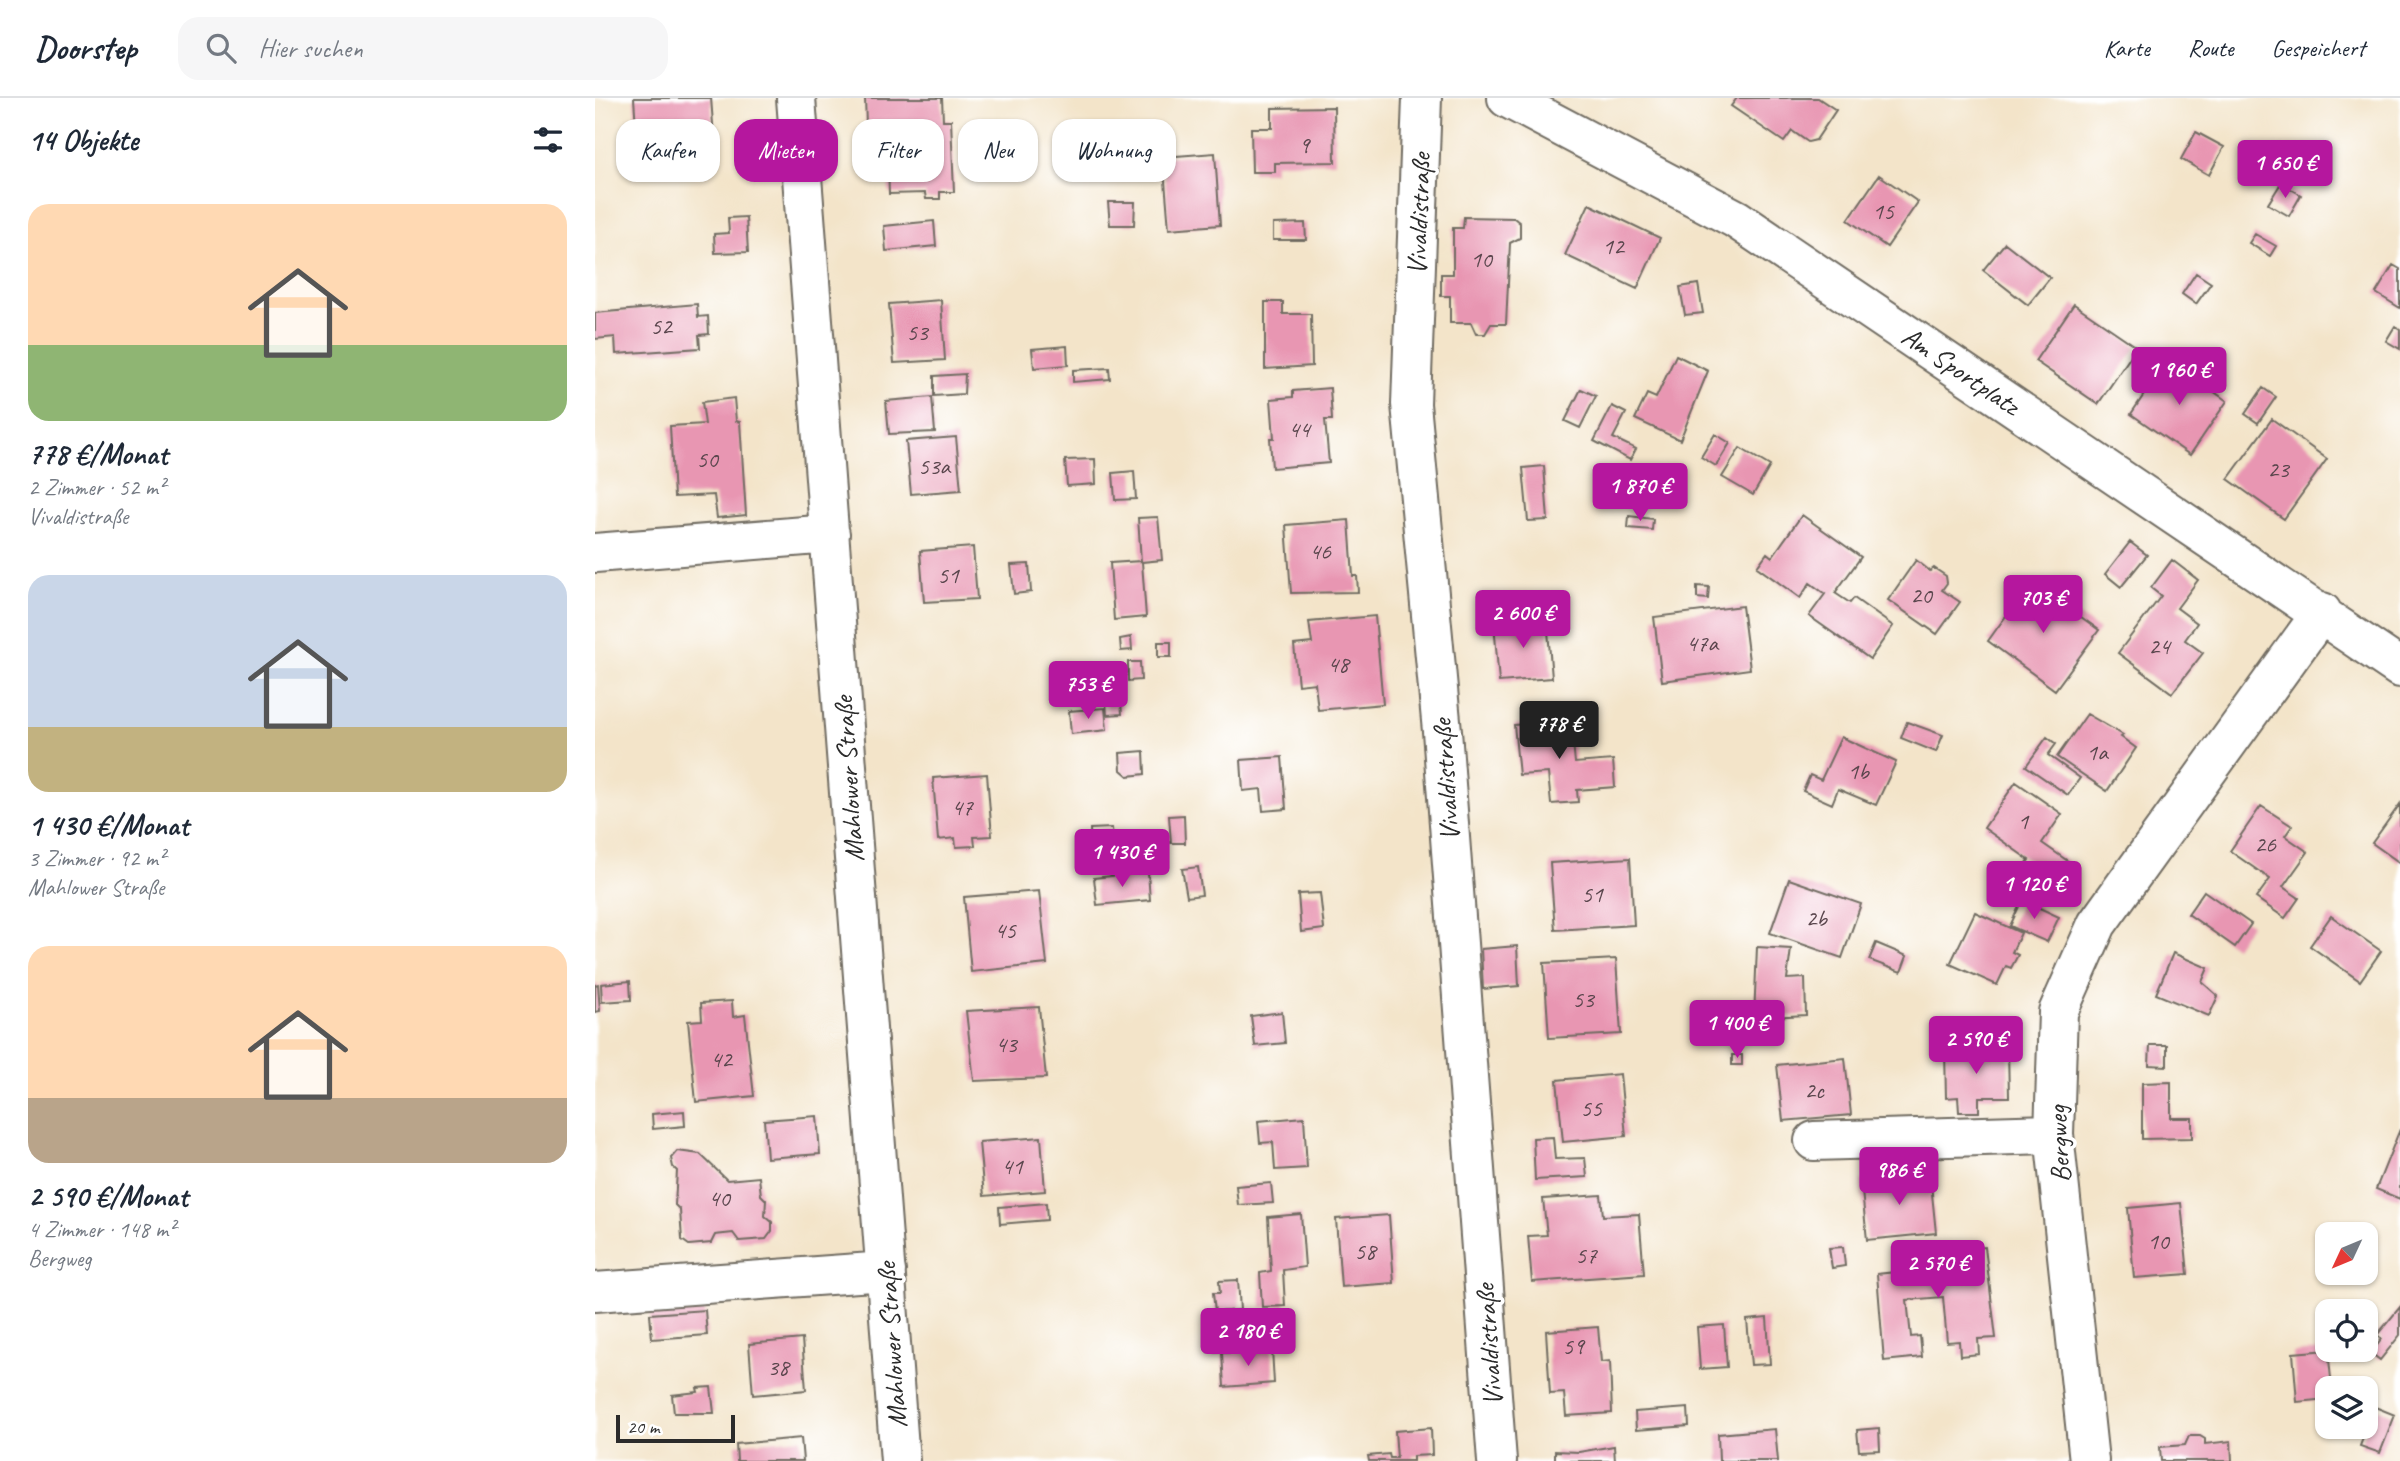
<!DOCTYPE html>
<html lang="de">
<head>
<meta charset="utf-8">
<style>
  :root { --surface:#fff; --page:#f6f6f7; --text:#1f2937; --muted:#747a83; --line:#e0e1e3; --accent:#b5179e }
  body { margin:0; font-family:Caveat,sans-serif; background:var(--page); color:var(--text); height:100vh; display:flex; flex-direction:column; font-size:26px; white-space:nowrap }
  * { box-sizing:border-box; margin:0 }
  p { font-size:23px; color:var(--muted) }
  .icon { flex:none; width:38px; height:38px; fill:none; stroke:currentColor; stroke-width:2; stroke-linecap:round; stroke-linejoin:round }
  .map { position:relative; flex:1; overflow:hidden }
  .sheet { display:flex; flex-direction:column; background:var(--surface); width:595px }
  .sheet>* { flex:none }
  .hud { position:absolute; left:21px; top:21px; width:665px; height:63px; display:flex; gap:14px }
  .needle { width:46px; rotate:226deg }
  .controls { position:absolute; left:1720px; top:1124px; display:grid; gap:14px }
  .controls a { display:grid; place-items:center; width:63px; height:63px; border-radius:14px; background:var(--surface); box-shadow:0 2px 5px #0004; font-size:35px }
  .scale { position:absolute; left:21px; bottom:18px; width:119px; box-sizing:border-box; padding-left:7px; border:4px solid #2b2b2b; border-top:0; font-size:19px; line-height:24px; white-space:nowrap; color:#2b2b2b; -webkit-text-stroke:5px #fff; paint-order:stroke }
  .price { position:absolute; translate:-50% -60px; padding:0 16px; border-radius:7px; background:var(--accent); color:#fff; font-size:23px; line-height:46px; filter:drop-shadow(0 2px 4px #0008) }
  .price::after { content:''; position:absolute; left:50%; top:42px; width:21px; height:16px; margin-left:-10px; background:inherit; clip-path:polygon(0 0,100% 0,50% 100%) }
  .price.on { background:#222; color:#fff }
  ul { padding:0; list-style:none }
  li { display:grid; align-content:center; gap:14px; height:371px; padding:0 28px }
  li span { display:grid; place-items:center; height:217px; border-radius:21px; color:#555 }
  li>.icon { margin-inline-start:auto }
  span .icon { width:126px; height:126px; fill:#fffc; stroke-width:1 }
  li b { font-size:30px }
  h2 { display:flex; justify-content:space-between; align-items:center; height:84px; padding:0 28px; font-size:30px }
  .tag { padding:0 24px; border-radius:21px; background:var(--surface); box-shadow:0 2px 5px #0004; font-size:24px; line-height:63px }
  .tag.on { background:var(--accent); color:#fff }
  header { display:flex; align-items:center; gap:42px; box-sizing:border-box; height:98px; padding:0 35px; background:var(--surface); border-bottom:2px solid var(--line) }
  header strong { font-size:33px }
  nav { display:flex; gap:38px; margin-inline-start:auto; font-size:24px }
  .search { width:490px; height:63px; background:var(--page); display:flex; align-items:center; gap:18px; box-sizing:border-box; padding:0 24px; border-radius:21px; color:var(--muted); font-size:26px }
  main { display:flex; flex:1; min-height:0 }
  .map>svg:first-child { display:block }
</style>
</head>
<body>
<header>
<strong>Doorstep</strong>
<div class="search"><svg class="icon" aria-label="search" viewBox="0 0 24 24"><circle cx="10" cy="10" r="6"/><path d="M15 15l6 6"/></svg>Hier suchen</div>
<nav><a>Karte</a><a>Route</a><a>Gespeichert</a></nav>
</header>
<main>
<section class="sheet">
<h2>14 Objekte<svg class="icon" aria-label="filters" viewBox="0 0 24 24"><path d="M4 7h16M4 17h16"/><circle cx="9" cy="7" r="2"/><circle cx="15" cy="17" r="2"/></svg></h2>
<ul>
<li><span style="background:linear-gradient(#ffd9b3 65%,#8fb573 0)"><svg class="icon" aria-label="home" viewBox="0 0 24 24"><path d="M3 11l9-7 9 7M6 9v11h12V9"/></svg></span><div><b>778 €/Monat</b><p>2 Zimmer · 52 m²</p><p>Vivaldistraße</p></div></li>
<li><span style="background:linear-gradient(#c9d6e8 70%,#c2b280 0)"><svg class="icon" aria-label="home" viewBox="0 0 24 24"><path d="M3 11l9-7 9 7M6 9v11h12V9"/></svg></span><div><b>1 430 €/Monat</b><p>3 Zimmer · 92 m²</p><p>Mahlower Straße</p></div></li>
<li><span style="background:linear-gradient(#ffd9b3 70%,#b9a48a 0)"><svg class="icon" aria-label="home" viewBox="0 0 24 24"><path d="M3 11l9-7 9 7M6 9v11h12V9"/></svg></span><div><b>2 590 €/Monat</b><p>4 Zimmer · 148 m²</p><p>Bergweg</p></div></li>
</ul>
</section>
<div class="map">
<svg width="1805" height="1363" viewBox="0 0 1805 1363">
  <rect width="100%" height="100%" fill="#fff"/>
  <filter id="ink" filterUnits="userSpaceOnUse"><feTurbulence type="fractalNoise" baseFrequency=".0143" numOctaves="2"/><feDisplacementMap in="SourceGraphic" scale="14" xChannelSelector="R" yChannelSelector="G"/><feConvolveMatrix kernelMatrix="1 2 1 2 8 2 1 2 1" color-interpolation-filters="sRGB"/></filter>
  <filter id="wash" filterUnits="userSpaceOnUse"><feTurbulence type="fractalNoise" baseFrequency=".00686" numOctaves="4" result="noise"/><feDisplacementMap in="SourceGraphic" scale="28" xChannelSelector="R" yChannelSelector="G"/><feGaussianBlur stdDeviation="1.57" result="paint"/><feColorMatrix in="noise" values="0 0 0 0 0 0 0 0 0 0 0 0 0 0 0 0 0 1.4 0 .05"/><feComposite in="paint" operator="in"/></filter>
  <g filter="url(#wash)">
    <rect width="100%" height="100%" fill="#f3e4c9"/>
    <g id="blocks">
      <path fill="#e896b2" d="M39,0h77l3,39 -77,5z
        M270,0h77l1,22h8l3,72h-14v7h-14l-1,-6 -36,1 -2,-60h-10l-1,-10h-10z
        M1142,0h81l18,12 -20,30 -8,2 -16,-11 -8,11 -53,-36z
        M739,9l1,55 -60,1v9h-23l-1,-44h21v-20z
        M1601,34l28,15 -15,28 -28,-16z
        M620,55l5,72 -51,4 -6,-72z
        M1284,77l39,27 -31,45 -39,-27z
        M1686,85l20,12 -12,21 -21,-12z
        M513,104h27l-1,23h-24z
        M994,106l71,34 -23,51 -72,-34z
        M151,119l2,35 -33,1 -1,-19 15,-1 -1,-15z
        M869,119l50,1 6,5v15l-10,5 -4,81h-15l-6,10h-9l-5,-11h-21v-27h-9v-22h12v-46h10z
        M339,123l2,25 -50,5 -2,-25z
        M710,125l1,17h-33v-16z
        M1660,136l21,12 -6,10 -21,-13z
        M1410,145l45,35 -22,27 -45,-35z
        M1798,167l7,4v39l-24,-15z
        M1601,175l15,10 -15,21 -14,-10z
        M1103,186l5,29 -18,2 -5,-28z
        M346,202l4,60 -51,3 -5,-59z
        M670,204h18v12h28l1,52 -47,3z
        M102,206l1,13 10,-1 1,18 -10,1 1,13 -84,6 -1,-17 -20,2v-26z
        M1479,206l63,43 -39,57 -63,-43z
        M1800,228l5,3v20l-14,-8z
        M472,248l1,19 -34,3 -2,-19z
        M1081,257l32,16 -28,69 -45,-21 12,-25 9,4z
        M1573,261l59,42 -37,54 -59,-41z
        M514,270l1,11 -37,3v-12z
        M370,276l-1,20 -30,2v-20z
        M735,290l2,32h-7l4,43 -57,5 -2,-30h4l-3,-39 22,-2v-6z
        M1668,290l13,9 -18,26 -13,-9z
        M986,291l15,7 -16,32 -15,-7z
        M337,299l3,35 -46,2 -3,-33z
        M139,300l2,23 4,1 6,93 -29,3 -3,-23 -40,2 -4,-71 35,-2 -3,-22z
        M1017,308l14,7 -13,25 23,11 -6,11 -36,-19z
        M1677,321l55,40 -43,60 -56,-40z
        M1120,336l15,9 -14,23 -15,-9z
        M361,339l5,53 -50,4 -5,-53z
        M1145,350l30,18 -17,29 -31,-18z
        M500,361l1,25 -29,2 -2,-26z
        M949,368l4,54 -20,1 -5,-53z
        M539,373l2,28 -21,1 -2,-27z
        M1207,417l59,42 -26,36 15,10 4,-5 39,28 -23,33 -61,-43 16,-22 -15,-11 -10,15 -43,-31 10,-14 5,4z
        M1034,418l24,3 -1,11 -24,-2z
        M563,419l4,43 -20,2 4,55 -32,3 -4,-57 31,-2 -3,-43z
        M754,422l4,56h4l1,16 -67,1 -5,-68z
        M1535,444l17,13 -26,32 -16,-13z
        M378,449l4,52 -53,3 -4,-51z
        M1321,462l14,11 4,-3 12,8 1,7 -5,7 18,12 -23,32 -49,-34z
        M1577,462l26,20 -21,28 20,15 -12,17 18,13 -31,40 -54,-40 43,-57 -10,-8z
        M434,466l2,28 -17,2 -3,-29z
        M1436,483l68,49 -44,60 -67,-49z
        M1102,488l12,1 -1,12 -11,-1z
        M1147,508l8,63 -88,12 -8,-64z
        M780,518l8,88 -65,6 -3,-27 -17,2 -4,-40 18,-2 -3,-21z
        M952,521l5,59 -53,4 -5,-59z
        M536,539l1,13 -11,1 -1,-12z
        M563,544h13v15h-13z
        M533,564h12l1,18 -13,1z
        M525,589l2,27 -15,1 -2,-26z
        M510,610l2,22 -36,4 -2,-23z
        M1492,616l36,21 -2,2 15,11 -29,43 -50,-34z
        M976,623l4,42 38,-3 2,27 -38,3 1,12 -27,2 -3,-31 -29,2 -5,-50z
        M1312,624l36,13 -7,17 -35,-14z
        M1246,639l55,25 -20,43 -38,-16 -6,15 -29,-13 7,-16 11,5z
        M1452,639l9,7 -8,11 32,23 -12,17 -42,-29z
        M549,653l1,23 -17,2 -7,-6 -1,-17z
        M687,659l4,52 -23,2 -2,-22 -18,2 -2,-31z
        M392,676l5,62 -18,1 1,9 -19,1 -1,-9 -17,2 -5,-62z
        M1421,684l46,32 -20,29 30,21 -20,29 -35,-16 12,-17 -45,-32z
        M1805,706v59l-28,-20z
        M1666,708l31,20 -7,10 23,16 -25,35 16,11 -14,20 -29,-20 14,-19 -40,-28z
        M589,717l1,28h-14l-2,-27z
        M517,730l2,28 -32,2 -1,-10 10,-1 -1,-18z
        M1035,760l4,67 -79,5 -5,-67z
        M603,769l4,28 -15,2 -5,-28z
        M553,774l2,28 -53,5 -3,-27z
        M1194,781l72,25 -19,54 -72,-25z
        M444,793l8,73 -76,8 -7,-75z
        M1609,793l47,33 -16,23 -47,-33z
        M725,795l4,36 -23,3 -3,-38z
        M1427,802l37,17 -12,25 -37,-16z
        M1380,814l46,21 -9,19 6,3 -7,13 -5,-2 -9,19 -47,-21z
        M1736,818l50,35 -21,30 -50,-35z
        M1281,845l31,13 -6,16 -32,-12z
        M922,848l2,40 -36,3 -2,-40z
        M1162,849l34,2 -4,30 18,-1 1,37 -52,3z
        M1578,855l35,15 -6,14 16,14 -9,20 -53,-22z
        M1021,861l5,75 -72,4 -5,-75z
        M35,883l1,19 -29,2 -1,-18z
        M3,886l2,27 -5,1v-27z
        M137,903l1,16 12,-2 9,81 -58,6 -8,-81 14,-1 -1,-17z
        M444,909l7,71 -72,3 -8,-70z
        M687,914l3,31 -30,3 -4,-30z
        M1555,947h17v21l-18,-1z
        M1413,950l1,49h-30v15h-20l-1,-15 -12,1 -1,-49z
        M1137,957h10v10h-10z
        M1250,960l6,57 -68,6 -6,-56z
        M1025,976l6,62 -63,6 -6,-62z
        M1576,984v36h21v20l-50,1v-56z
        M89,1013l1,15 -32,3 -1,-15z
        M222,1018l3,38 -53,4 -3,-38z
        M709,1019l3,51 -32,2 -2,-28 -13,1 -2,-22z
        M1805,1031v70l-24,-10z
        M446,1039l4,54 -61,5 -5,-54z
        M958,1039l2,22 30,-1 2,19 -52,3 -2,-42z
        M82,1053l23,3 27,26 32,-3 2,18 5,5 -1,16 7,6v9l-6,8 -27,2 -6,-8 -18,2 -4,8 -22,2 -7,-5 -2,-30 -5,-5 2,-34 -4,-4 -2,-9z
        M1335,1076l6,59 -69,7 -6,-59z
        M676,1085l2,20 -35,2 -2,-19z
        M1006,1097l2,21 36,-2 5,60 -112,8 -4,-46 19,-1 -4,-36z
        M451,1105l1,17 -47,4 -1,-17z
        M1586,1105l7,71 -54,4 -6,-70z
        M706,1116l4,53 -22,3 2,36 -23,1 -2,-34 11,-2 -3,-54z
        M794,1117l5,68 -53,4 -5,-68z
        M1248,1149l2,19 -13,2 -3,-20z
        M1390,1149l11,91 -18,1 1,15 -19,2 -1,-15 -12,1 -4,-45 -36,3 4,37 9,-1 2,21 -38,4 -7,-87 28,-3 -2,-17z
        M643,1182l2,30 -25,2 -2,-19h7l-1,-12z
        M1805,1209v28l-20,25 -9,-7 11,-14 -5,-4z
        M110,1212l2,25 -55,4 -2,-25z
        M1172,1220l3,46 -19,1 -4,-45z
        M1129,1227l3,42 -27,2 -3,-42z
        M1003,1229l3,35 9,-1 2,52 -46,3 -2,-23 -14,1 -4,-63z
        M627,1230v3l16,-1 1,14 -16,1 1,6 -16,1 -1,-23z
        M207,1241l4,51 -53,5 -4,-51z
        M677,1251l2,34 -50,4 -2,-34z
        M1733,1252l4,38h-5v11l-30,3 -4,-49z
        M1768,1284v6h-16v-4z
        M116,1289l3,26h-40l-2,-18 26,-3 -1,-4z
        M1780,1309l20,8 -15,38 -20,-7z
        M1093,1310l1,18 -53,4 -1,-18z
        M836,1330l1,27 -19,1v5h-44l-1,-5 21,-2 1,4h7l-2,-27z
        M1284,1330l1,22 -21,1 -2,-21z
        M1180,1331l3,32h-59l-1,-27z
        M1594,1338h11l5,3v5l26,-3 1,20h-71l-1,-14 25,-2z
        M206,1340l2,23h-66l-1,-17z
        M1019,1348l1,15h-60v-10l24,1z"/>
    </g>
  </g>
  <g filter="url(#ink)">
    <use href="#blocks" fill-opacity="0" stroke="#716c62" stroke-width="2"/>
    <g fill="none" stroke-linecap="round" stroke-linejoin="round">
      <defs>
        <path id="minor" d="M201,0l104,1363
          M827,0l-11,306 31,327 55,730
          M912,0l229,121 664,449
          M0,455l235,-19
          M1219,1043l240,-7
          M0,1194l291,-21
          M1494,1363l-35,-327 4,-122 39,-88 225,-312"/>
      </defs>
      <use href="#minor" stroke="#716c62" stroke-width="42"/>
      <use href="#minor" stroke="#fff" stroke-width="38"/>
    </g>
  </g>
  <g text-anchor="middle" stroke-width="7" stroke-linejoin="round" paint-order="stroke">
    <g font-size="24" fill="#5a464d">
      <text x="709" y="55">9</text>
      <text x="1288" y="121">15</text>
      <text x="1018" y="156">12</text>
      <text x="886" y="169">10</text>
      <text x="66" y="236">52</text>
      <text x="322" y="242">53</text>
      <text x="704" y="339">44</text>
      <text x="112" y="369">50</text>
      <text x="339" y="376">53a</text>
      <text x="1683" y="379">23</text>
      <text x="725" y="461">46</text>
      <text x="353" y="485">51</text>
      <text x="1326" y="505">20</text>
      <text x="1107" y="553">47a</text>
      <text x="1564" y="556">24</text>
      <text x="743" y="574">48</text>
      <text x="1502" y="662">1a</text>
      <text x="1263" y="681">1b</text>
      <text x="367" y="717">47</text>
      <text x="1428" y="731">1</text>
      <text x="1670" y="754">26</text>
      <text x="997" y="804">51</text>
      <text x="1221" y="828">2b</text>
      <text x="410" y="840">45</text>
      <text x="988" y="909">53</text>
      <text x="411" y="954">43</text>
      <text x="126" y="969">42</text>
      <text x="1219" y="1000">2c</text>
      <text x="996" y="1018">55</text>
      <text x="417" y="1076">41</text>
      <text x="124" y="1108">40</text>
      <text x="1563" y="1151">10</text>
      <text x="770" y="1161">58</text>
      <text x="991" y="1165">57</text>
      <text x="978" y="1256">59</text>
      <text x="183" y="1277">38</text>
    </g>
    <g font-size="28" fill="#2b2b2b" stroke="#fff">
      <text transform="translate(823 116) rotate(-88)" y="10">Vivaldistraße</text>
      <text transform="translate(1366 272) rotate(34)" y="10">Am Sportplatz</text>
      <text transform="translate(253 681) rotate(-94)" y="10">Mahlower Straße</text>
      <text transform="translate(850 682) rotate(-94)" y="10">Vivaldistraße</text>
      <text transform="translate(1463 1046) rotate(-93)" y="10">Bergweg</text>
      <text transform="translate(296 1247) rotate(-94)" y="10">Mahlower Straße</text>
      <text transform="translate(893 1247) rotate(-94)" y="10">Vivaldistraße</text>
    </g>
  </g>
</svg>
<div class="controls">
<a><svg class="needle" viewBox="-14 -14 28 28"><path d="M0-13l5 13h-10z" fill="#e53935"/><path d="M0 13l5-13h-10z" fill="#747a83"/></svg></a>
<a><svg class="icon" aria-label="locate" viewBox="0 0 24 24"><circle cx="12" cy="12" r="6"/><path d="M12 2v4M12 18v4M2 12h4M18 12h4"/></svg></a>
<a><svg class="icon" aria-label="layers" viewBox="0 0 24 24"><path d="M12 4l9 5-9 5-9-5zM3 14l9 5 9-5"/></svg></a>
</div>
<div class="scale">20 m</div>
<b class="price" style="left:1690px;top:102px">1 650 €</b>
<b class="price" style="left:1584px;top:309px">1 960 €</b>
<b class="price" style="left:1045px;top:425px">1 870 €</b>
<b class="price" style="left:1448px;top:537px">703 €</b>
<b class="price" style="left:928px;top:552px">2 600 €</b>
<b class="price" style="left:493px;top:623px">753 €</b>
<b class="price on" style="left:964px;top:663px">778 €</b>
<b class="price" style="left:527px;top:791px">1 430 €</b>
<b class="price" style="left:1439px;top:823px">1 120 €</b>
<b class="price" style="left:1142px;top:962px">1 400 €</b>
<b class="price" style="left:1381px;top:978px">2 590 €</b>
<b class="price" style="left:1304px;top:1109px">986 €</b>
<b class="price" style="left:1343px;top:1202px">2 570 €</b>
<b class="price" style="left:653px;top:1270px">2 180 €</b>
<div class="hud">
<a class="tag">Kaufen</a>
<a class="tag on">Mieten</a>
<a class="tag">Filter</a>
<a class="tag">Neu</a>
<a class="tag">Wohnung</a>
</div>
</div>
</main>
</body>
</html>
